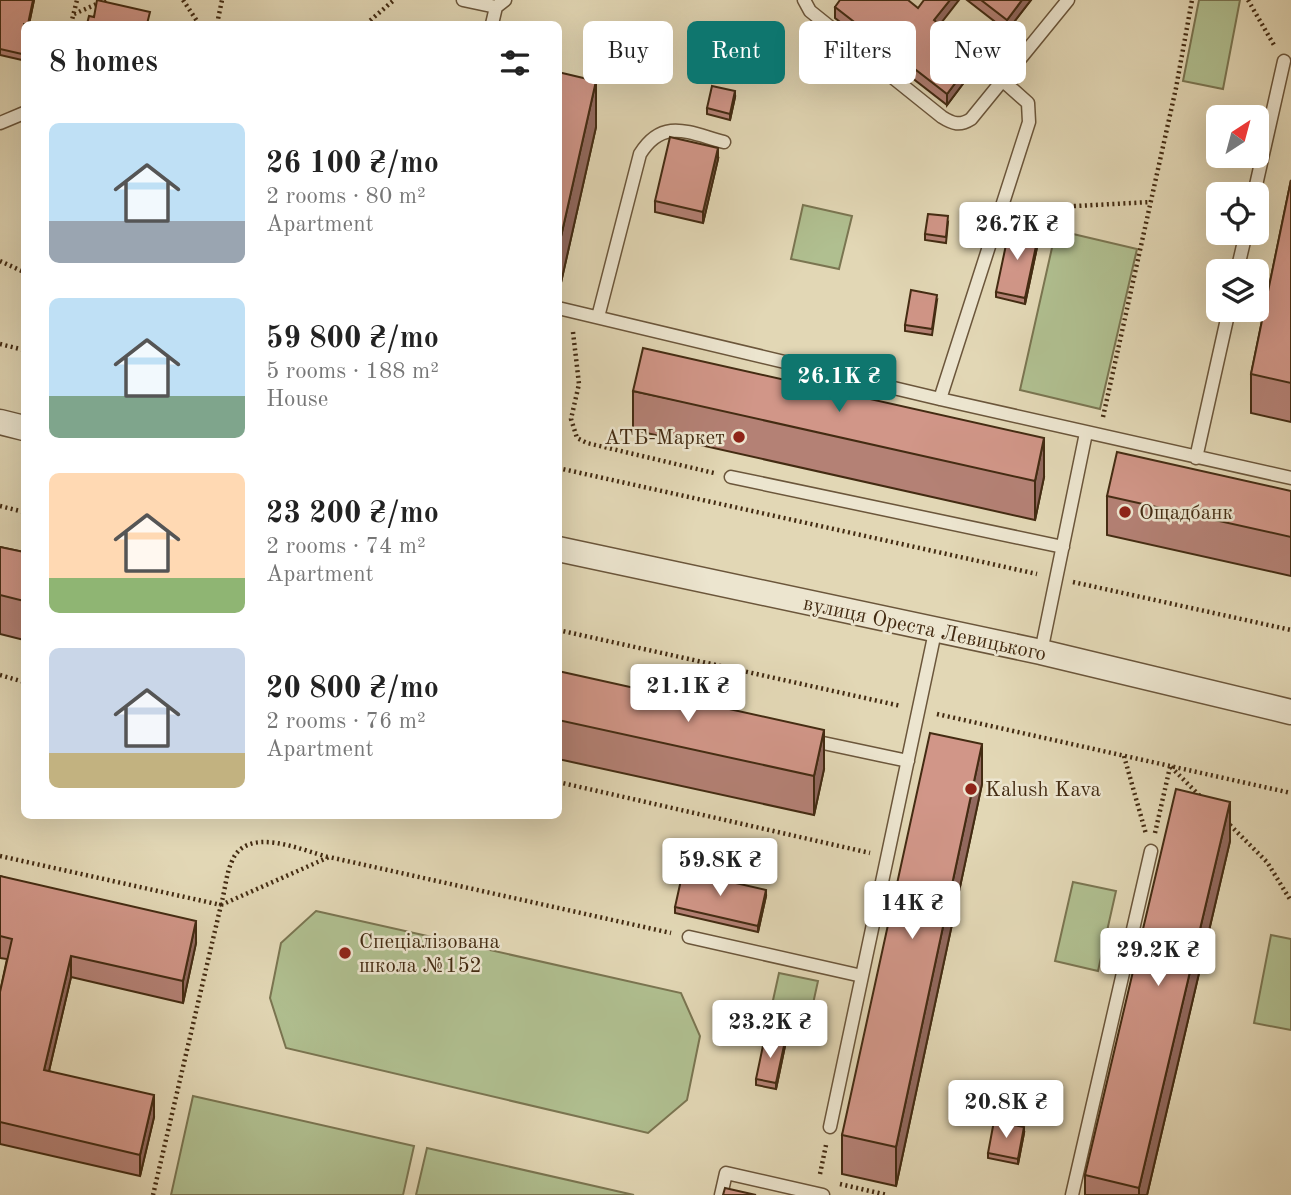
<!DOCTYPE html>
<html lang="en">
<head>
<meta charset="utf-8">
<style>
  :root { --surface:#fff; --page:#f6f6f6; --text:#222; --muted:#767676; --accent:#0f766e }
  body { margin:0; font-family:"Old Standard TT",serif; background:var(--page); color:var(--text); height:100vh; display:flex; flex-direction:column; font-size:26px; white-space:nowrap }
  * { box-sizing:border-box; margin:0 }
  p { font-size:23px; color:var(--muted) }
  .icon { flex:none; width:38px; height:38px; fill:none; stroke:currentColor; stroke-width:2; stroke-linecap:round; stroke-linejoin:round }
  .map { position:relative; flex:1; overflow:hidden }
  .drawer { position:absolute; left:21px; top:21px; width:541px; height:798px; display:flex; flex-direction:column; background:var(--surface); border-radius:10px; box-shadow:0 7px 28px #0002 }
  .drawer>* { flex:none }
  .banner { position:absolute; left:583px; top:21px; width:602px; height:63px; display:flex; gap:14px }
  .needle { width:46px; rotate:36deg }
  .fabs { position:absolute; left:1206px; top:105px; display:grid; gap:14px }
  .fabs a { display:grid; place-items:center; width:63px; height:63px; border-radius:10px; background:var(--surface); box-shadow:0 7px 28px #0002; font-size:35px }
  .price { position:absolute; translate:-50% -60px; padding:0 16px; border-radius:7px; background:#fff; color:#222; font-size:23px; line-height:46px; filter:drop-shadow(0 2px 4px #0008) }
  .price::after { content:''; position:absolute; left:50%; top:42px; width:21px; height:16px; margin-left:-10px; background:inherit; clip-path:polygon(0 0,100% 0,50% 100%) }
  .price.selected { background:var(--accent); color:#fff }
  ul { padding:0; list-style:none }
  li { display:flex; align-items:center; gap:21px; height:175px; padding:0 28px }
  li span { display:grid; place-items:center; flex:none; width:196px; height:140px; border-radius:10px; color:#555 }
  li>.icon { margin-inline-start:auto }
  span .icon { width:84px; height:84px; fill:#fffc; stroke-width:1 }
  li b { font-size:30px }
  h2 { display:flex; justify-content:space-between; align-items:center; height:84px; padding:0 28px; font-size:30px }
  .chip { padding:0 24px; border-radius:10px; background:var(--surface); box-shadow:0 7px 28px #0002; font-size:24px; line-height:63px }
  .chip.selected { background:var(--accent); color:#fff }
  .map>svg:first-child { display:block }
</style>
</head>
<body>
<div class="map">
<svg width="1291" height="1195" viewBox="0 0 1291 1195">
  <rect width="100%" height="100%" fill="#e2d7b5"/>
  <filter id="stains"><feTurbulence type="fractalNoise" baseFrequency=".00286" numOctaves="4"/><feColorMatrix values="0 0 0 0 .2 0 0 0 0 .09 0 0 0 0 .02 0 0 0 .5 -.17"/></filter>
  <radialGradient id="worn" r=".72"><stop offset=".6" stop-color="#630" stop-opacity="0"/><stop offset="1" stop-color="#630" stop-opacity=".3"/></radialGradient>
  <path fill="#b0bf90" stroke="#7a7551" stroke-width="2" d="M1199,0h41l-17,89 -40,-8z
    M803,205l49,11 -13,53 -48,-10z
    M1056,230l81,19 -37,160 -80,-19z
    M1073,882l43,9 -18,80 -43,-10z
    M316,911l365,82 19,43 -13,64 -39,33 -362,-85 -16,-50 11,-55z
    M1271,935l20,4v91l-37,-7z
    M779,973l39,8 -13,59 -39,-8z
    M193,1096l221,50 -11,49h-232z
    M427,1148l207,47h-218z"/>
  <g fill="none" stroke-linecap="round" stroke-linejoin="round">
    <defs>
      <path id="lane" d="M463,0l33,7
        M804,0l6,11 132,106c11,7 18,9 29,2l97,-119
        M492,24l4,-17 9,-7
        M0,123l24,-10
        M1254,194l30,-133
        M1237,271l9,-38
        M558,308l382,91 351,79
        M598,317l42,-163c23,-37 49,-21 84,-12
        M940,399l89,-277 -1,-19 -26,-23
        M1196,458l33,-148
        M731,477l332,70
        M1041,652l45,-219
        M809,740l99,21
        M689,937l173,39
        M830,1127l105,-495
        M721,1195l5,-22 97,22
        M1072,1195l79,-344"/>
      <path id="street" d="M0,422l24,6
        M558,549l483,103 250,60"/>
    </defs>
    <use href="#lane" stroke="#6b563b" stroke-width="15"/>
    <use href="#street" stroke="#6b563b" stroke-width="27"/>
    <path stroke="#432b12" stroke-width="4.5" stroke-dasharray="2 3.5" stroke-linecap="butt" d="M183,0l16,24
      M1248,0l26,45
      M74,14l32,-14
      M71,24l6,-24
      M217,24l5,-24
      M366,24l28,-24
      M1019,209l132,-7
      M0,261l24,11
      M573,332l6,52 -8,35 6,19 10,5 127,30
      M0,344l24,6
      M1103,417l73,-329 16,-88
      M558,468l479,106
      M0,506l24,6
      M1073,582l218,48
      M558,630l343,76
      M0,675l24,7
      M937,714l354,79
      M1124,756l22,78
      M1171,767l31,31
      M558,782l312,71
      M1226,821l41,41 24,39
      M1155,833l15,-66
      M0,856l221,49 -68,290
      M221,905l108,-48 342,76
      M221,905c4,-14 5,-31 11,-44 15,-36 69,-11 96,-4
      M820,1174l6,-29
      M840,1184l47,11"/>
    <use href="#lane" stroke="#ece5cf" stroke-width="12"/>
    <use href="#street" stroke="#ece5cf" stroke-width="24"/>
  </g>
  <path fill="#b48175" stroke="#432b12" stroke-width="2" d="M0,0h34l-5,24h-5v25l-2,11 -22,-5z
    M967,0h64l-24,31z
    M835,7l83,1 22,16 37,41 -30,40 -112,-87z
    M558,72l38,55 -36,160h-2z
    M735,97l-5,23 -23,-6v-6z
    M718,159l-15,64 -48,-11v-11z
    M1291,180v242l-40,-9v-39z
    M948,222l-2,21 -21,-3v-6z
    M1039,238l-14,66 -29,-7v-5z
    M937,300l-5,35 -27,-4v-6z
    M633,391l411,86 -9,43 -402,-90z
    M1291,491v85l-184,-41v-39z
    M0,547l24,5v88l-24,-6z
    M558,671l266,98 -10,46 -256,-56z
    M982,784l-86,402 -54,-12v-39z
    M1230,841l-83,354h-62v-20z
    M0,876l196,67 -13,60 -112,-26 -22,94 105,46 -14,59 -140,-32v-152l7,-33 -7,-1z
    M766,896l-8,36 -83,-19v-6z
    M785,1046l-9,43 -20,-4v-6z
    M1024,1133l-6,31 -30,-6v-5z"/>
  <path fill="#92695f" stroke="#432b12" stroke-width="2" d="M33,0h1l-5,24h-1z
    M950,0h9l-25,32v-12z
    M1022,0h9l-24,31v-11z
    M977,54v11l-30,40v-11z
    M596,81v46l-36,160v-46z
    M735,91v6l-5,23v-6z
    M718,148v11l-15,64v-11z
    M1039,232v6l-14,66v-6z
    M1044,438v39l-9,43v-39z
    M824,730v39l-10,46v-39z
    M982,744v40l-86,402v-39z
    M1230,802v39l-83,354h-8v-7z
    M766,890v6l-8,36v-6z
    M196,921v22l-13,60v-22z
    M71,956v21l-27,115v-22z
    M785,1041v5l-9,43v-6z
    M154,1095v22l-14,59v-21z
    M1024,1127v6l-6,31v-5z"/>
  <path fill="#d19688" stroke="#432b12" stroke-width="2" d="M0,0h33l-5,24h-4v19l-2,11 -22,-5z
    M97,0l53,12 -3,12h-60l2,-8 5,1z
    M840,0h68l10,8 6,-8h26l-16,20 43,34 -30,40 -112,-87z
    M981,0h41l-15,20z
    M558,72l38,9 -36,160h-2z
    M712,86l23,5 -5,23 -23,-6z
    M670,137l48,11 -15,64 -48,-11z
    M1291,180v203l-40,-9z
    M928,214l20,2 -2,21 -21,-3z
    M1010,226l29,6 -14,66 -29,-6z
    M911,290l26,5 -5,34 -27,-4z
    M643,348l401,90 -9,43 -402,-90z
    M1117,452l174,39v46l-184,-41z
    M0,547l24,5v49l-24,-6z
    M558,671l266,59 -10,46 -256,-56z
    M930,733l52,11 -86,403 -54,-12z
    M1176,789l54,13 -91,386 -54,-13z
    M683,871l83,19 -8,36 -83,-19z
    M0,876l196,45 -13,60 -112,-25 -27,114 110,25 -14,60 -140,-33v-130l12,-53 -12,-3z
    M765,1036l20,5 -9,42 -20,-4z
    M994,1121l30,6 -6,32 -30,-6z
    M725,1188l31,7h-33z"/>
  <g fill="#8f2418" stroke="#ece5cf" stroke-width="2.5">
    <circle cx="739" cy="437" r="7"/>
    <circle cx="1125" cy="512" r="7"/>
    <circle cx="971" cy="789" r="7"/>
    <circle cx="345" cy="953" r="7"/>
  </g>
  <g text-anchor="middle" stroke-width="5" stroke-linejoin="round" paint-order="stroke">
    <g font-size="21" fill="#432b12" stroke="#ece5cf" text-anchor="start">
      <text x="725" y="444" text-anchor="end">АТБ-Маркет</text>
      <text x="1139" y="519">Ощадбанк</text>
      <text x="985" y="796">Kalush Kava</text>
      <text x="359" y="948">Спеціалізована<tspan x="359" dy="24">школа №152</tspan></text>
    </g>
    <g font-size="21" fill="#432b12" stroke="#ece5cf">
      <text transform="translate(925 628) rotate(12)" y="7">вулиця Ореста Левицького</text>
    </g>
  </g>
  <rect width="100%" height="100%" filter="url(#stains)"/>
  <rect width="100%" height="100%" fill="url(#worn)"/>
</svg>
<div class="fabs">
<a><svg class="needle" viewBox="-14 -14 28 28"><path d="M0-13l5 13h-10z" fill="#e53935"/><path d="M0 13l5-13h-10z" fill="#767676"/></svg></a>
<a><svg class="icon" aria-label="locate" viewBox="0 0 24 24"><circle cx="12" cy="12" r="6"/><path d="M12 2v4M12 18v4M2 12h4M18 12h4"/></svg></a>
<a><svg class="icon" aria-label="layers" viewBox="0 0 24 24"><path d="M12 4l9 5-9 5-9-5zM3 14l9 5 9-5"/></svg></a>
</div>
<b class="price" style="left:1017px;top:262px">26.7K ₴</b>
<b class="price selected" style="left:839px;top:414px">26.1K ₴</b>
<b class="price" style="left:688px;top:724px">21.1K ₴</b>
<b class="price" style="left:720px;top:898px">59.8K ₴</b>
<b class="price" style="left:912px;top:941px">14K ₴</b>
<b class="price" style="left:1158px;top:988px">29.2K ₴</b>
<b class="price" style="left:770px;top:1060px">23.2K ₴</b>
<b class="price" style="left:1006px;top:1140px">20.8K ₴</b>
<div class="banner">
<a class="chip">Buy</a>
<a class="chip selected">Rent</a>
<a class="chip">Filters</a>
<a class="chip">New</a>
</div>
<section class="drawer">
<h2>8 homes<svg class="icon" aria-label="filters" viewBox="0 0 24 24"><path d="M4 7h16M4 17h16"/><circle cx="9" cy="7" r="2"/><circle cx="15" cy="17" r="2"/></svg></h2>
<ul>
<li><span style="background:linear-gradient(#bfe0f5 70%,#9aa5b1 0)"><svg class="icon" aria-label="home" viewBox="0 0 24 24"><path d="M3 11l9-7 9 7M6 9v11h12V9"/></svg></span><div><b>26 100 ₴/mo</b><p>2 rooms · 80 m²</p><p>Apartment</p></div></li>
<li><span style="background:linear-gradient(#bfe0f5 70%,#7fa58c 0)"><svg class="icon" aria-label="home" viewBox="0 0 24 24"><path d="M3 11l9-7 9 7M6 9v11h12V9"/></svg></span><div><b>59 800 ₴/mo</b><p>5 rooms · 188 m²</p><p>House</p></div></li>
<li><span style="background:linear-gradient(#ffd9b3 75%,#8fb573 0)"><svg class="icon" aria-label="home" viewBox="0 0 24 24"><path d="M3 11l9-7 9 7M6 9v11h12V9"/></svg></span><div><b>23 200 ₴/mo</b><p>2 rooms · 74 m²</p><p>Apartment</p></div></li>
<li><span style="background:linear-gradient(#c9d6e8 75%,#c2b280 0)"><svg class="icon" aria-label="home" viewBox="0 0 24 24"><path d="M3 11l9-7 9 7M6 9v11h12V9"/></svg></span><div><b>20 800 ₴/mo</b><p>2 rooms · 76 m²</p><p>Apartment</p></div></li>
</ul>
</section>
</div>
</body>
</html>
